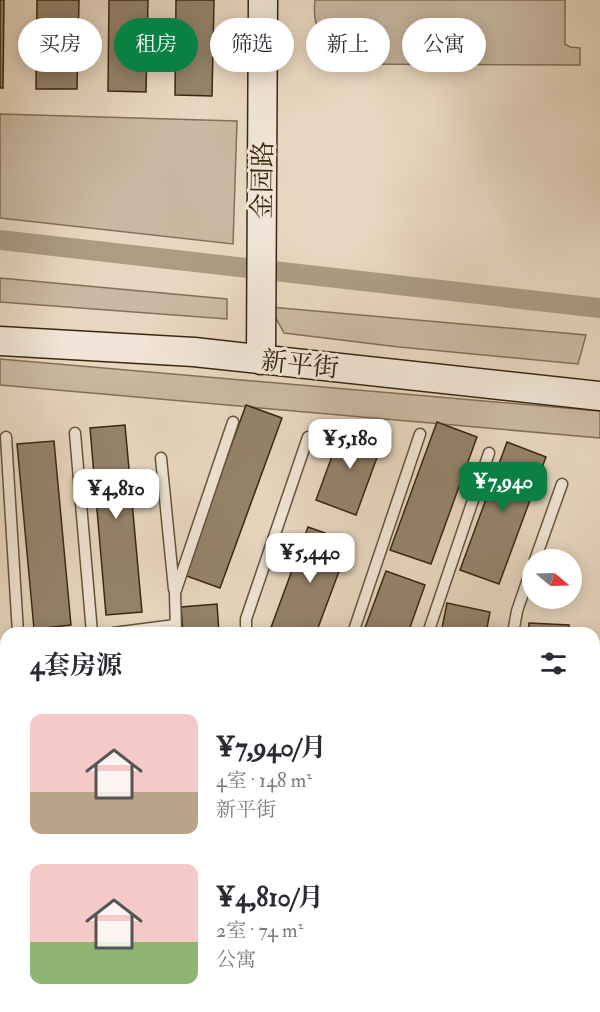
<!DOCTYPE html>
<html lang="zh">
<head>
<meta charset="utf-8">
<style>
  :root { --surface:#fff; --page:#f2f2f3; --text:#2b2b33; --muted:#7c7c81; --accent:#0b8043 }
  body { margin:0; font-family:"IM FELL Double Pica","Noto Serif SC",serif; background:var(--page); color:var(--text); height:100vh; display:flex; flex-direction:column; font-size:22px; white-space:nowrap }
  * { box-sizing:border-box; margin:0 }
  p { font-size:20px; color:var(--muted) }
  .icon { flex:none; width:33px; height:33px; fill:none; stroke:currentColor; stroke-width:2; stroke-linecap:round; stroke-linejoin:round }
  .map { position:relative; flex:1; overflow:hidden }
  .side { position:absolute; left:0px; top:627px; width:600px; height:386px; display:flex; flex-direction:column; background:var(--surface); border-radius:18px 18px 0 0; box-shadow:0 3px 15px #0003 }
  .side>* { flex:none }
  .hud { position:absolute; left:18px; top:18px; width:564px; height:54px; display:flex; gap:12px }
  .needle { width:39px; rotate:109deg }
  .fabs { position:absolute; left:522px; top:549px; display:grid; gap:12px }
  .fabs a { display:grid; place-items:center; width:60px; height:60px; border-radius:50%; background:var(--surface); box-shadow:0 3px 15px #0003; font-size:30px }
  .price { position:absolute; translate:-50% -51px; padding:0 14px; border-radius:12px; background:#fff; color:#222; font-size:20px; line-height:39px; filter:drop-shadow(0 2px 3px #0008) }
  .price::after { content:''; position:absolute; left:50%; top:36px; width:18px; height:14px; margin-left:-9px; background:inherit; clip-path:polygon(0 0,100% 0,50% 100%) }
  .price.selected { background:var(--accent); color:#fff }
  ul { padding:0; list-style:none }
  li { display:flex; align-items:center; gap:18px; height:150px; padding:0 30px }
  li span { display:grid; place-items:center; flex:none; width:168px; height:120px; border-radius:12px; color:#555 }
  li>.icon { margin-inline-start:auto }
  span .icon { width:72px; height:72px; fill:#fffc; stroke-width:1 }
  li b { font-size:26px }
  h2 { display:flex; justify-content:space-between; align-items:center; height:72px; padding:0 30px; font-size:26px }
  .chip { padding:0 21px; border-radius:27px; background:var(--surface); box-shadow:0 3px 15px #0003; font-size:21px; line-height:54px }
  .chip.selected { background:var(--accent); color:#fff }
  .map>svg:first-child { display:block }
</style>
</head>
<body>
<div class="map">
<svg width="600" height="1012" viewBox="0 0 600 1012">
  <rect width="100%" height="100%" fill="#e8d7c0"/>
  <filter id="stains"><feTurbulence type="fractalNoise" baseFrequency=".00333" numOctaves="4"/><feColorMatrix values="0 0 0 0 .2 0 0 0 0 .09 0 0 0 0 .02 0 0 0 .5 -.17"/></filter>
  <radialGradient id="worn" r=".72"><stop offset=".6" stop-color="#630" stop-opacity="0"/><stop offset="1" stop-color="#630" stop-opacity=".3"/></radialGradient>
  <path fill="#cab9a2" stroke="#827058" stroke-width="1.5" d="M315,0h250v44l5,3 10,1v17l-238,-1 -1,-12c-21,-14 -29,-25 -26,-52z
    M0,114l237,7 -4,123 -233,-26z
    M0,278l227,21v20l-227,-17z
    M270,307l316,28 -8,29 -179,-17 -115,-14z
    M0,359l600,52v27l-600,-53z"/>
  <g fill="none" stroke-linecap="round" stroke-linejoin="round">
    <path stroke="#ac9c84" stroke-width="20" d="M0,240l600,68"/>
  </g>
  <path fill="#94836b" stroke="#39280f" stroke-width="1.5" d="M0,0h4l-1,88h-3z
    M37,0h42l-2,89h-41z
    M109,0h39l-2,92 -38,-1z
    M176,0h38l-2,96 -37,-1z
    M246,405l36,13 -62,170 -36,-13z
    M437,422l40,15 -46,127 -41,-14z
    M125,425l17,187 -36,3 -16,-187z
    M343,426l40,15 -27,74 -40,-15z
    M54,441l17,184 -37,4 -17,-185z
    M507,442l39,15 -47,127 -39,-14z
    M308,527l42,15 -34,91h-47z
    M386,571l39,14 -17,48h-45z
    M447,603l43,9 -4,21h-45z
    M217,604l2,29h-36l-2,-26z
    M529,623l40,2v8h-41z
    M0,788h6v148h-6z
    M0,956h6v50h13v6h-19z
    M52,1006h42v6h-42z
    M131,1006h39l-1,6h-39z
    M209,1006h34v6h-35z
    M281,1006h37v6h-38z
    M361,1006h35v6h-35z
    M434,1006h37v6h-37z
    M507,1006h38v6h-38z"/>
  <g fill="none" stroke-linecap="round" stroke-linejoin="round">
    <defs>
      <path id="lane" d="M75,433l17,200
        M6,437l12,196
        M161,458l13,131
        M535,560l27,-76
        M113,633l62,-8
        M176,633l-1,-40 58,-171
        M246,633v-14l62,-182
        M353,633l67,-199
        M428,633l61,-180
        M513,633l4,-22 15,-44
        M594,742l6,-78
        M0,945l6,-1
        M36,1006v6
        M119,1012v-6
        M271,1012v-6
        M340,1012v-6
        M417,1012l1,-6
        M498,1012l1,-6
        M578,1012v-6"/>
      <path id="street" d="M0,782l6,1
        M594,816l6,-1
        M189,1006v6"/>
      <path id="secondary" d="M0,341l194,11 406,44
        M261,360l2,-360"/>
    </defs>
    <use href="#lane" stroke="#65543b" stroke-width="13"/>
    <use href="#street" stroke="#65543b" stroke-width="22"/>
    <use href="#secondary" stroke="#39280f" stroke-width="31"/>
    <use href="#lane" stroke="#f0e5d6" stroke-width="10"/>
    <use href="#street" stroke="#f0e5d6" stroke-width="20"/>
    <use href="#secondary" stroke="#f0e5d6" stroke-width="28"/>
  </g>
  <g text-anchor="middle" stroke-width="6" stroke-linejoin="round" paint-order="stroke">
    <g font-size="26" fill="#39280f" stroke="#f0e5d6">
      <text transform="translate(262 180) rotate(-89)" y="9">金园路</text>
      <text transform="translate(300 364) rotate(6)" y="9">新平街</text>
    </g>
  </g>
  <rect width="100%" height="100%" filter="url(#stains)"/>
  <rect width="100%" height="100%" fill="url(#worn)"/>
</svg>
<div class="fabs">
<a><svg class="needle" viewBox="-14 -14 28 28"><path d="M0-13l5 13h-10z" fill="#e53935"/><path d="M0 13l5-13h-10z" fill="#7c7c81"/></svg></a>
</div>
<b class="price" style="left:350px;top:470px">¥5,180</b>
<b class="price selected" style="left:503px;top:513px">¥7,940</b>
<b class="price" style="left:116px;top:520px">¥4,810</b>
<b class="price" style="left:310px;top:584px">¥5,440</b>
<div class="hud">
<a class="chip">买房</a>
<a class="chip selected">租房</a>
<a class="chip">筛选</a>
<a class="chip">新上</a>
<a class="chip">公寓</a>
</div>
<section class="side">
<h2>4套房源<svg class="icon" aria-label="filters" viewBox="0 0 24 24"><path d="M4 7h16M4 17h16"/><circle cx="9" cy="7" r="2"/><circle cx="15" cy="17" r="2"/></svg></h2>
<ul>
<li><span style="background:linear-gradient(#f6c9c9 65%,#b9a48a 0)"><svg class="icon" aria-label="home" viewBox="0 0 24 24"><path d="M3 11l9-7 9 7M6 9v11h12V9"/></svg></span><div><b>¥7,940/月</b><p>4室 · 148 m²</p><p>新平街</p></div></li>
<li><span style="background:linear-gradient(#f6c9c9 65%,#8fb573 0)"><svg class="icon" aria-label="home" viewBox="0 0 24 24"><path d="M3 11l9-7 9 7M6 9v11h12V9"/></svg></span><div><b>¥4,810/月</b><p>2室 · 74 m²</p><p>公寓</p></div></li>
</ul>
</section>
</div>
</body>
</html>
